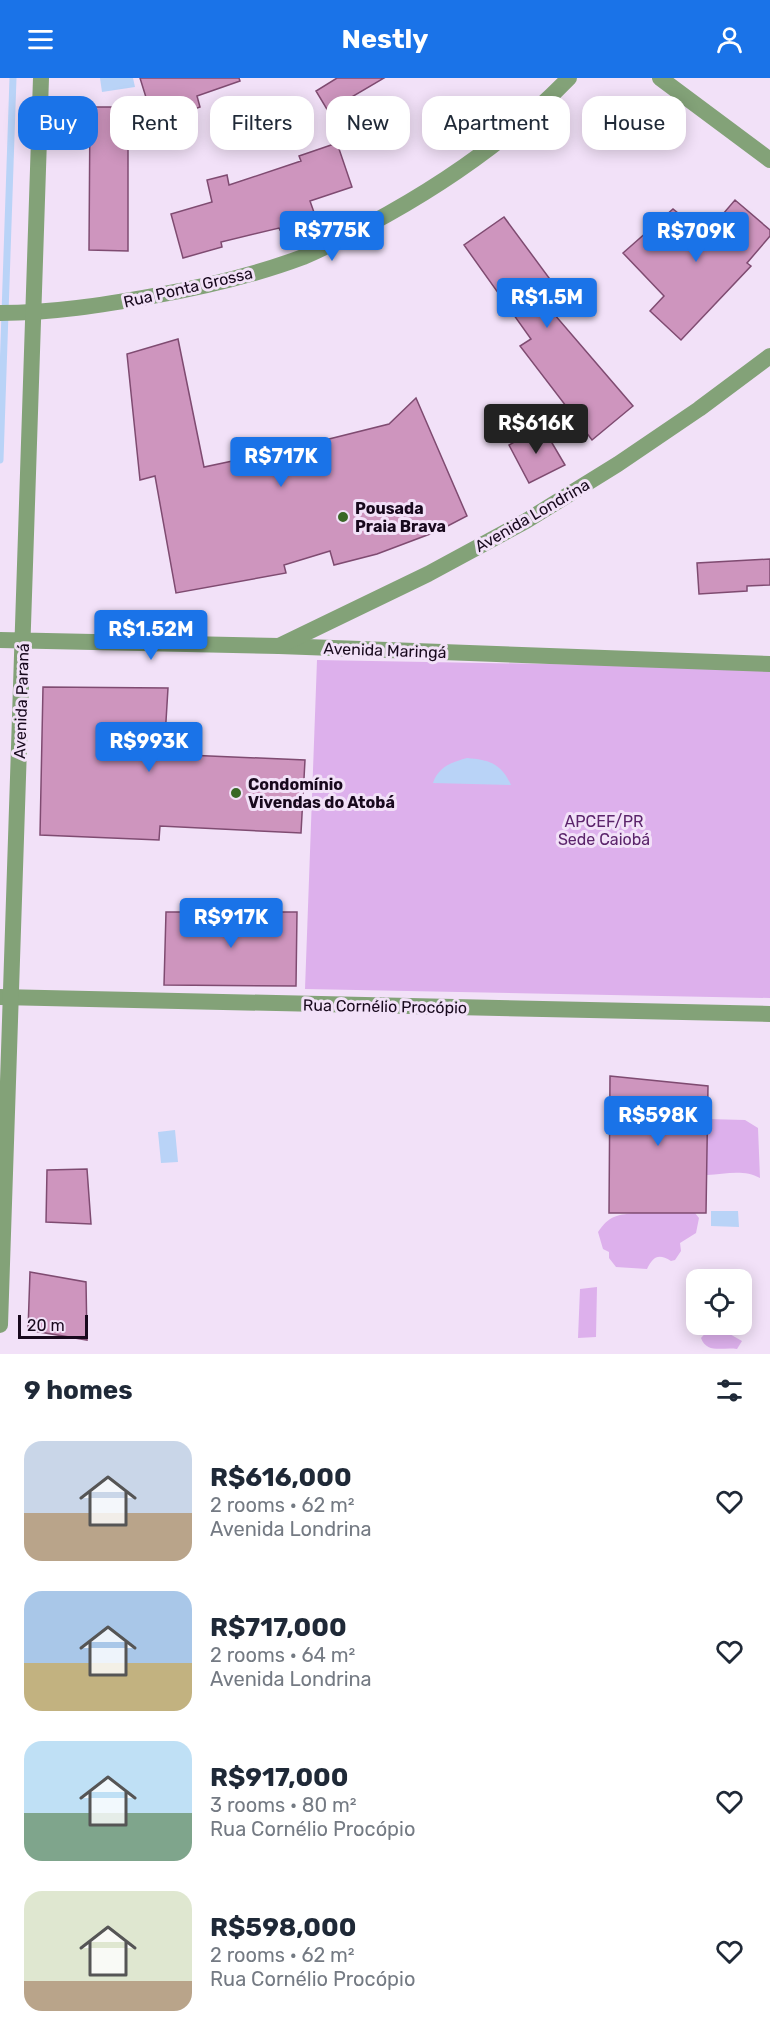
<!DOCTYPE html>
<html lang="en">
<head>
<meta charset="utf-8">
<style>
  :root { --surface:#fff; --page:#f6f6f7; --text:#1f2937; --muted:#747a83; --accent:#1a73e8 }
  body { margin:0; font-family:Rubik,sans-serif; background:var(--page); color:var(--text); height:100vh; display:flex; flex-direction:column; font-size:22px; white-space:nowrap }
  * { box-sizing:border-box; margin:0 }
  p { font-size:20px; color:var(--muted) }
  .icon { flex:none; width:33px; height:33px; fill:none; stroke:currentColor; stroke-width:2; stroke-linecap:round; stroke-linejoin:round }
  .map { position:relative; height:1276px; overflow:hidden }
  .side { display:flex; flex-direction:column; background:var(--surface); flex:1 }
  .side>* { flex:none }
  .guide { position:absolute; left:18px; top:18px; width:735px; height:54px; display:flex; gap:12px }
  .fabs { position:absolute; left:686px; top:1191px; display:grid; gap:12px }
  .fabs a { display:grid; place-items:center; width:66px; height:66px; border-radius:12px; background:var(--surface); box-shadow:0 3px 15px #0003; font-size:30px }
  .scale { position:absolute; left:18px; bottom:15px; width:70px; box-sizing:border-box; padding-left:6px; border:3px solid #18091d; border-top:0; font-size:16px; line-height:21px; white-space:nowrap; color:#18091d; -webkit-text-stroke:4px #f2e1f8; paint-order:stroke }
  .price { position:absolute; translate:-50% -51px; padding:0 14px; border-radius:6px; background:var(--accent); color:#fff; font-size:20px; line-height:39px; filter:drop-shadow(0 2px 3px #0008) }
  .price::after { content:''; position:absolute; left:50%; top:36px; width:18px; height:14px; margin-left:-9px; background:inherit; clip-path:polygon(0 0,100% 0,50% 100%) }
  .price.active { background:#222; color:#fff }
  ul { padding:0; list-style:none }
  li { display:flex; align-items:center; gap:18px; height:150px; padding:0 24px }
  li span { display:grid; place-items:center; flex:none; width:168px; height:120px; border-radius:18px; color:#555 }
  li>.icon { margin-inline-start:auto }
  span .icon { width:72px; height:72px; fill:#fffc; stroke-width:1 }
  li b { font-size:26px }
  h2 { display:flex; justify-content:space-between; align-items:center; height:72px; padding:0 24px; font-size:26px }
  .tag { padding:0 21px; border-radius:18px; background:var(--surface); box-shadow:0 3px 15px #0003; font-size:21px; line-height:54px }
  .tag.active { background:var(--accent); color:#fff }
  header { display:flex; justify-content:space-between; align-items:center; height:78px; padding:0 24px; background:var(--accent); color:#fff; font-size:27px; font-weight:700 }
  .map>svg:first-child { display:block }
</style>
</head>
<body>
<header><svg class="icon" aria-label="menu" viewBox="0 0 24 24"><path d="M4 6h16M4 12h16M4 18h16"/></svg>Nestly<svg class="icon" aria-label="person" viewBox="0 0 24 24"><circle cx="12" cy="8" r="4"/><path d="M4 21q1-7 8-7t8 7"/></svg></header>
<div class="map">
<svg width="770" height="1276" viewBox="0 0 770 1276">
  <rect width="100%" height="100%" fill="#f2e1f8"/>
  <path fill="#ddb0ec" d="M317,582l453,8v330l-465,-9z
    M707,1041l38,1 13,8 2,50c-16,-9 -35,-4 -53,-3z
    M634,1135h61l4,5 -3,15 -16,10 1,8 -6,9 -4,1c-13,-8 -18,-4 -24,8l-31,-2 -7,-9v-6l-6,-3 -5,-17c11,-16 18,-17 36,-19z
    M597,1209l-1,50 -18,1 2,-49z
    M710,1250l11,1 21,12 -5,8c-15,-2 -30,5 -36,-11z"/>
  <path fill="#b9d3f7" d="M100,0h33l2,9 -33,5z
    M467,680c22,2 34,5 44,27l-78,-2c5,-16 19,-21 34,-25z
    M175,1052l3,32 -17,1 -3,-31z
    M711,1133h27l1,16 -28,-1z"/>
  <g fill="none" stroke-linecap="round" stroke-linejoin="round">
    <path stroke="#b9d3f7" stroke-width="7" d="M0,382l13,-382"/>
  </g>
  <path fill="#ce95be" stroke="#7f4b71" stroke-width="1.5" d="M140,0h99l1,3 -43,15 3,11 -72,25v119l-39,-1 1,-143h59z
    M337,0h47l-56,33 -12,-20z
    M337,65l15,44 -42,14 6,17 -36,12 -1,-2 -58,14 1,5 -39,11 -12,-44 41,-12 -5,-22 20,-5 2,10 72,-24 -2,-5z
    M735,122l35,30v6l-23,27 4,3 -70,74 -31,-29 14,-15 -41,-43 50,-44 32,26z
    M504,139l65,88 -15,9 79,92 -41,34 -72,-94 11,-7 -67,-94z
    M178,261l26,128 52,-11 1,6 44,-16 88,-22 27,-26 51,118 -29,15 -61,23 -43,11 -4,-14 -46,14 2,8 -110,20 -21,-117 -15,4 -13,-126z
    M542,348l23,39 -36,18 -20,-38z
    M770,481v26l-23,1v5l-48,3 -2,-31z
    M43,609l125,1 -4,66 141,6 -4,73 -141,-7 -1,14 -119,-5z
    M166,834h131l-1,74 -132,-1z
    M610,998l98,10 -2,127h-97z
    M87,1091l4,55 -45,-2 1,-52z
    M30,1194l56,10 1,58 -59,-10z"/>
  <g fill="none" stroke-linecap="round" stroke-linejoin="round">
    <path stroke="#83a278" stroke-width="16" d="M660,0l110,82
      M0,235c52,0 103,-8 153,-17 51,-9 102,-21 150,-39 22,-9 44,-21 65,-32 75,-40 142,-86 201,-147
      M279,568l491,18
      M0,919l770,17"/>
    <path stroke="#83a278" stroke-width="16" d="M0,562l279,6 149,-72 98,-53 92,-57 81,-55 71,-53
      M0,1247l41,-1247"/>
  </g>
  <g fill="#396726" stroke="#f2e1f8" stroke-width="2">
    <circle cx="343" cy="439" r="6"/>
    <circle cx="236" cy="715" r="6"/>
  </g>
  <g text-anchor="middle" stroke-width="6" stroke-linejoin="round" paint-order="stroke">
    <g font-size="16" fill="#18091d" stroke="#f2e1f8">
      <text transform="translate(188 209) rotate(-13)" y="6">Rua Ponta Grossa</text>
      <text transform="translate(532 437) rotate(-30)" y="6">Avenida Londrina</text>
      <text transform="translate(385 572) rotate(2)" y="6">Avenida Maringá</text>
      <text transform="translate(21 623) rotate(-88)" y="6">Avenida Paraná</text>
      <text transform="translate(385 928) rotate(1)" y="6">Rua Cornélio Procópio</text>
    </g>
    <g font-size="16" font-weight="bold" fill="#18091d" stroke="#f2e1f8" text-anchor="start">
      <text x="355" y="436">Pousada<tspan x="355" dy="18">Praia Brava</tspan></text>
      <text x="248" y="712">Condomínio<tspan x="248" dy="18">Vivendas do Atobá</tspan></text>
    </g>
    <g font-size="16" fill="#5b246b" stroke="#f2e1f8">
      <text x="604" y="749">APCEF/PR<tspan x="604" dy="18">Sede Caiobá</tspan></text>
    </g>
  </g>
</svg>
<div class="fabs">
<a><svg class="icon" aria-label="locate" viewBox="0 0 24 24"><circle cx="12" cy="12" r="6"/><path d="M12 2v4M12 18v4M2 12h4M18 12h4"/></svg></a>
</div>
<div class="scale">20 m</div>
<b class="price" style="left:332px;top:184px">R$775K</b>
<b class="price" style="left:696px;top:185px">R$709K</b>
<b class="price" style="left:547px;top:251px">R$1.5M</b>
<b class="price active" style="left:536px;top:377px">R$616K</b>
<b class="price" style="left:281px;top:410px">R$717K</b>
<b class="price" style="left:151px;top:583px">R$1.52M</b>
<b class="price" style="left:149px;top:695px">R$993K</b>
<b class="price" style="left:231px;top:871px">R$917K</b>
<b class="price" style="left:658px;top:1069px">R$598K</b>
<div class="guide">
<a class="tag active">Buy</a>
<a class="tag">Rent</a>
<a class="tag">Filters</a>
<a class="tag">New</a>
<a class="tag">Apartment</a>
<a class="tag">House</a>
</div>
</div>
<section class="side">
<h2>9 homes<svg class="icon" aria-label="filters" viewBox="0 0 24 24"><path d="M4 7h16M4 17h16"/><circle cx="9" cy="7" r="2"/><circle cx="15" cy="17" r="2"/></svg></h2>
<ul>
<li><span style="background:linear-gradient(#c9d6e8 60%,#b9a48a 0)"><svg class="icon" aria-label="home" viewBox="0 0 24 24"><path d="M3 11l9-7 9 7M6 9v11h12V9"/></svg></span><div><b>R$616,000</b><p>2 rooms · 62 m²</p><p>Avenida Londrina</p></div><svg class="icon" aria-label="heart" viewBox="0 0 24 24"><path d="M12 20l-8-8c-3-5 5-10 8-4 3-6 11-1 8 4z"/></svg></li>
<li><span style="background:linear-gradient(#a9c7e8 60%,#c2b280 0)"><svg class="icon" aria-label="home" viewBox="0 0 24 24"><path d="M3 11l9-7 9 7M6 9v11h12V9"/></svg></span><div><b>R$717,000</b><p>2 rooms · 64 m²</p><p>Avenida Londrina</p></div><svg class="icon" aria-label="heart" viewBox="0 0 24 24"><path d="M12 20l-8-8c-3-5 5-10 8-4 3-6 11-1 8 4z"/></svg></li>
<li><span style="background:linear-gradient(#bfe0f5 60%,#7fa58c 0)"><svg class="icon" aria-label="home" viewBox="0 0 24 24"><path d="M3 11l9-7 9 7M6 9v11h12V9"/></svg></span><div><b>R$917,000</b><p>3 rooms · 80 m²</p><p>Rua Cornélio Procópio</p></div><svg class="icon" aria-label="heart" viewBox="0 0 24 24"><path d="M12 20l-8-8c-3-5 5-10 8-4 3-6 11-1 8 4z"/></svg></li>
<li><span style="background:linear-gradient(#dfe7d0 75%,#b9a48a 0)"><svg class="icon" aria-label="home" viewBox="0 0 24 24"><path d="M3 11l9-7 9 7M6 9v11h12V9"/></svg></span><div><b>R$598,000</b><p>2 rooms · 62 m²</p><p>Rua Cornélio Procópio</p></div><svg class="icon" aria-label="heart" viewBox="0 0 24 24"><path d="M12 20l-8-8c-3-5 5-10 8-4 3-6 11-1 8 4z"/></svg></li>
</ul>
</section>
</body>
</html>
